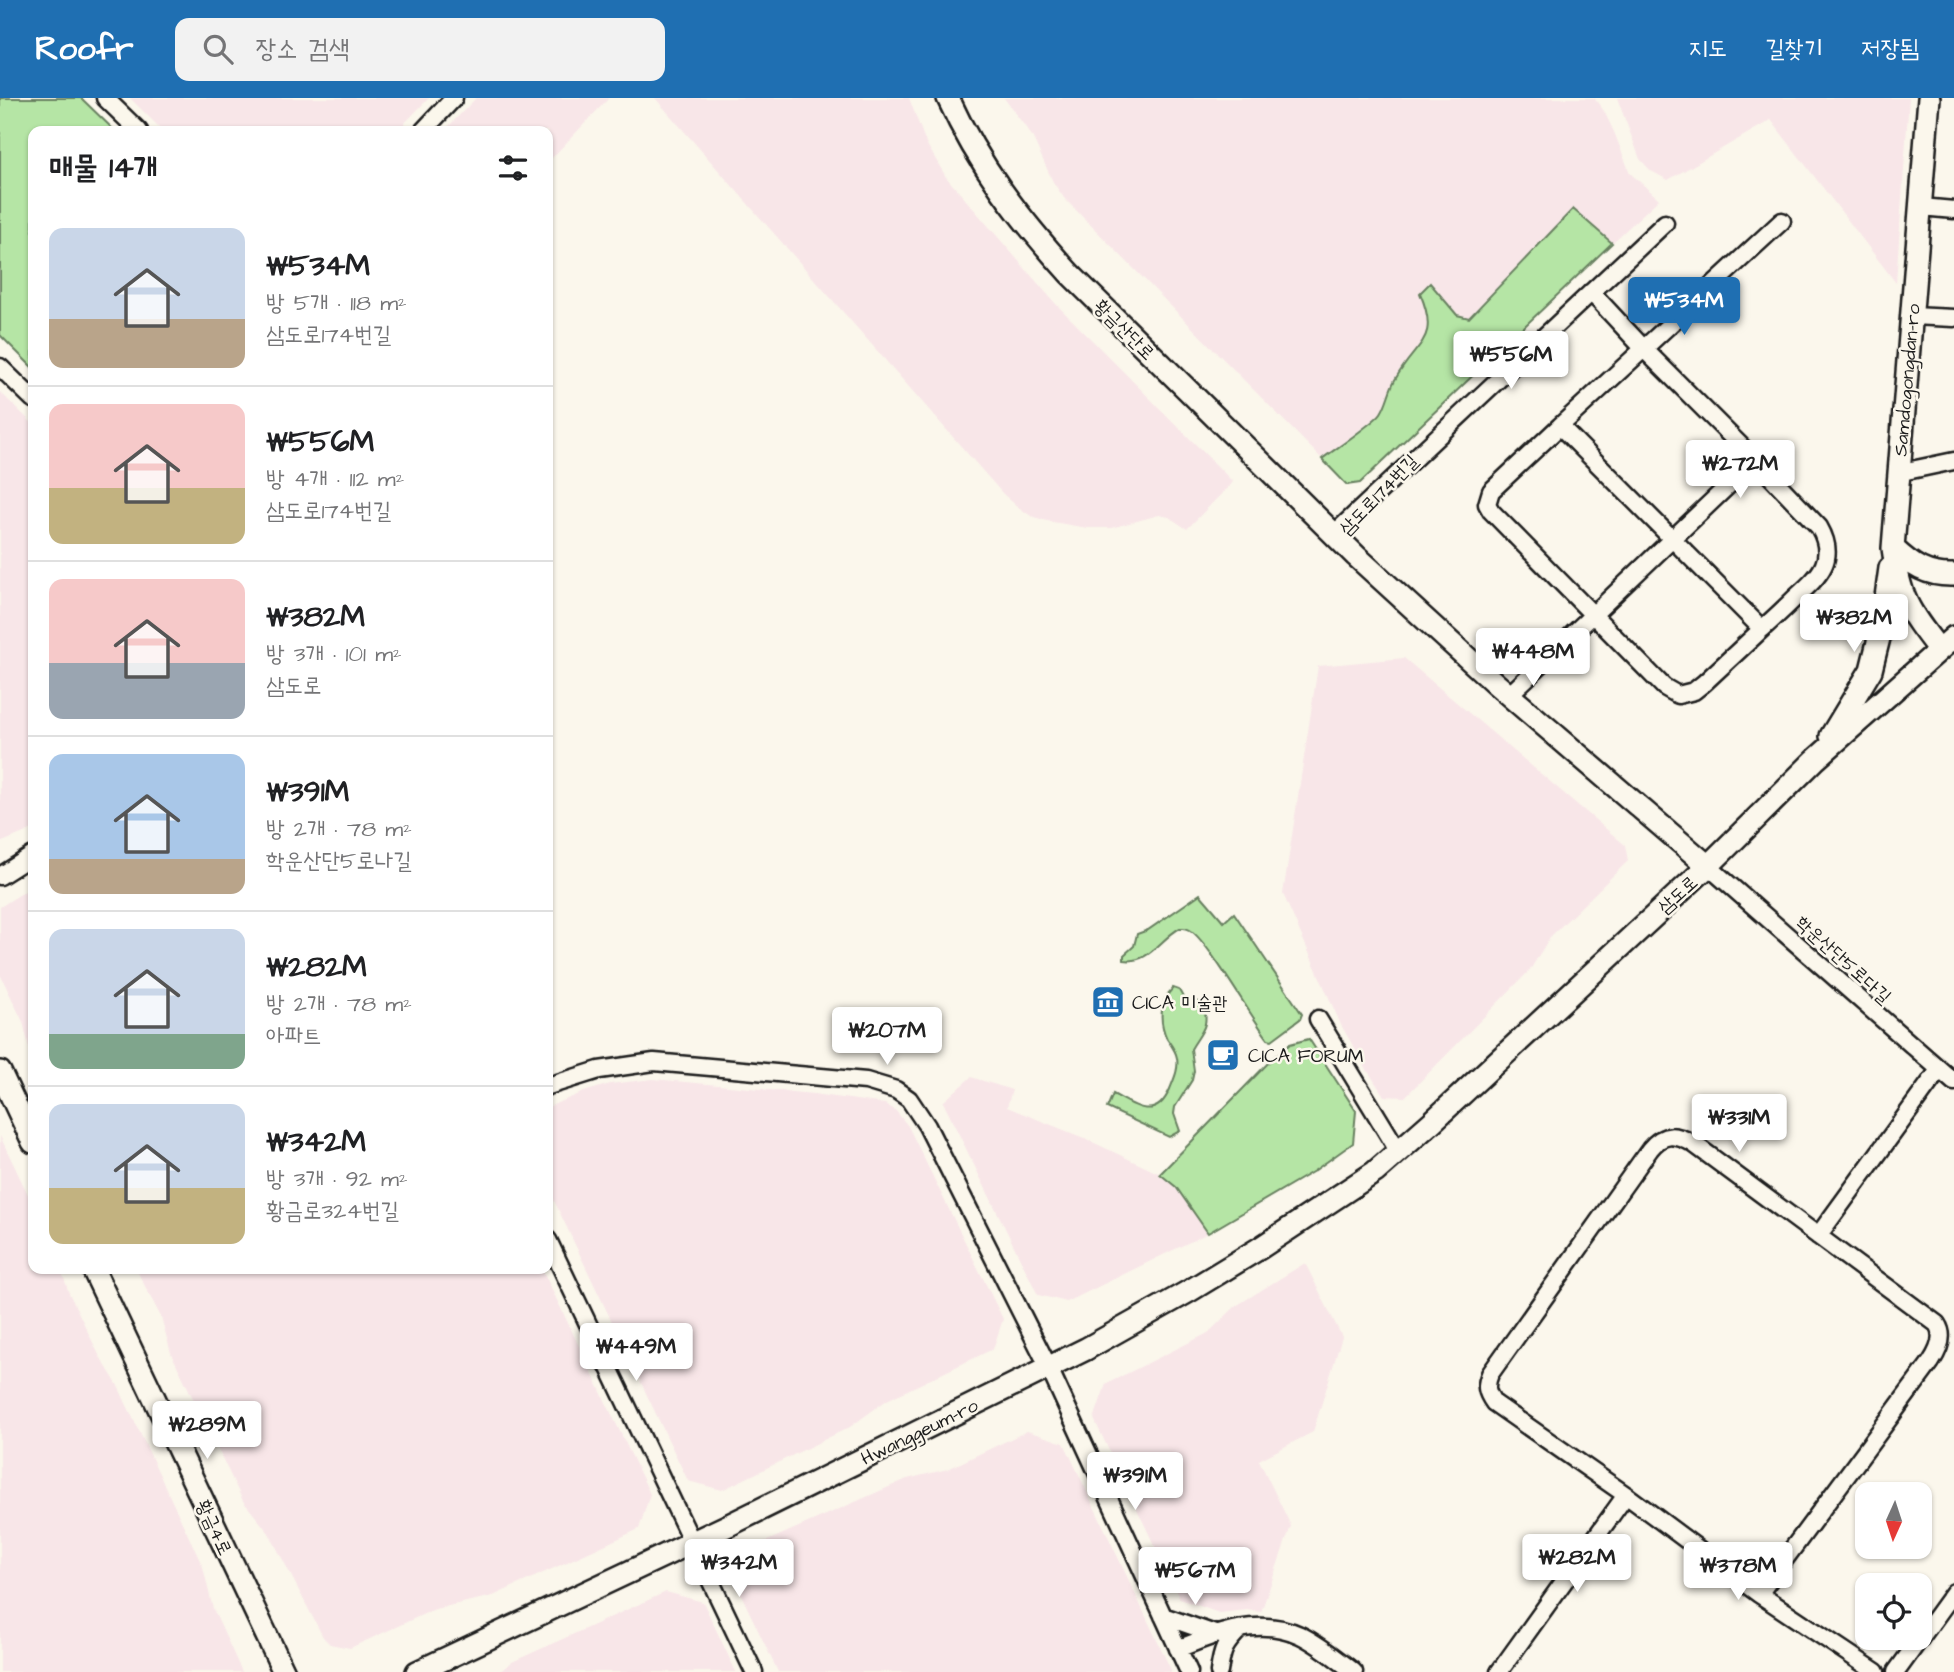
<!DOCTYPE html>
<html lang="ko">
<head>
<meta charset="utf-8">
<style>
  :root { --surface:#fff; --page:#f2f2f2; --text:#202124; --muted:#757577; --line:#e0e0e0; --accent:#1f6fb2 }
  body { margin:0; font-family:"Architects Daughter","Poor Story",sans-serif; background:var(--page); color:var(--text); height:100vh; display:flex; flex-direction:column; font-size:26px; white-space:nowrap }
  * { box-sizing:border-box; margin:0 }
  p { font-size:23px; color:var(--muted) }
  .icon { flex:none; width:38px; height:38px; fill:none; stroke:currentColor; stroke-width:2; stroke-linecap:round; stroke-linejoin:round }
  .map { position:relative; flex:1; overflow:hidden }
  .sheet { position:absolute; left:28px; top:28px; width:525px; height:1148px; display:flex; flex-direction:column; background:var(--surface); border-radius:14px; box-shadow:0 2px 5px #0004 }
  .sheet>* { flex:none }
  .needle { width:46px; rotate:183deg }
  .controls { position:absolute; left:1855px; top:1384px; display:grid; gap:14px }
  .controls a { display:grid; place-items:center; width:77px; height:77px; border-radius:14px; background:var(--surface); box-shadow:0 2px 5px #0004; font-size:35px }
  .price { position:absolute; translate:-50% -60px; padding:0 16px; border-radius:7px; background:#fff; color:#222; font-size:23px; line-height:46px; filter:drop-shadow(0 2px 4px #0008) }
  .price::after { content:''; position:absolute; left:50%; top:42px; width:21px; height:16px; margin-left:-10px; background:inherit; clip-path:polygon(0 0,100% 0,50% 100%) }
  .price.active { background:var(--accent); color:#fff }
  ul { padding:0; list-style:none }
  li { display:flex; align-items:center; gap:21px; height:175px; padding:0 21px }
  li+li { border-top:2px solid var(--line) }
  li span { display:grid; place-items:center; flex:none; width:196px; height:140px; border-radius:14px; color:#555 }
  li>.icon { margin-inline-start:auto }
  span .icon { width:84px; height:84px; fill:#fffc; stroke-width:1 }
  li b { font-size:30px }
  h2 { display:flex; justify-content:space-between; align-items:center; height:84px; padding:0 21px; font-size:30px }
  header { display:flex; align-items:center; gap:42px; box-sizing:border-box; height:98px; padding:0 35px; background:var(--accent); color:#fff }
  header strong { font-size:33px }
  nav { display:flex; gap:38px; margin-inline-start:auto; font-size:24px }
  .search { width:490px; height:63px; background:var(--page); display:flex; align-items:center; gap:18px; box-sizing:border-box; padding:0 24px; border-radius:14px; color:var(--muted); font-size:26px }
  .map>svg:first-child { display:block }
</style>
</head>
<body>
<header>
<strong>Roofr</strong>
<div class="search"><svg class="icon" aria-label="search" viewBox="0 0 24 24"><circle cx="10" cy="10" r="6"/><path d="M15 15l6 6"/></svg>장소 검색</div>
<nav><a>지도</a><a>길찾기</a><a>저장됨</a></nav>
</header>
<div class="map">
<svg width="1954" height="1574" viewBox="0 0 1954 1574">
  <rect width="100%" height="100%" fill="#fbf7ec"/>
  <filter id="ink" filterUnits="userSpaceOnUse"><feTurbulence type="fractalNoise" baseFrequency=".0143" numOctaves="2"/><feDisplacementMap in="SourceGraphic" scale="14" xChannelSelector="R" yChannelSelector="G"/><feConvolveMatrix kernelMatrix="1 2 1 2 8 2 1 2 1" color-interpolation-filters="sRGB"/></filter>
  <g filter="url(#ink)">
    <path fill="#f8e6e8" d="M130,0h299l-32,33h-234z
      M476,0h133l-61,64v-31h-104z
      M655,0h254l17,45 20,34 109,126 178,179 -46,47 -18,-12 -10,-2 -48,13h-24l-40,-7 -16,-5 -13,-9 -15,-13z
      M1004,0h590l10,13 10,21 16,41 29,26 -47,44 -39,-33 -104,108 -11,-3 -28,-31 -10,9 8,19v17l-3,9 -30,42 -14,34 -59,45 -258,-261 -11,-16 -21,-46z
      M1617,0h292l-13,185 -125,-163 -103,60 -17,-9 -11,-12z
      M0,294l33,32v405l-33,14z
      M1404,560l221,187 3,16 -78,76 -20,33 -125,127 -21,-1 -20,-31 -23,-40 -58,-131 35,-228z
      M33,788v178l-10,-42 -23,-48v-67z
      M971,979l41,13 -5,17 77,31 76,36 16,13 32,46 -141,69 -29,-7 -95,-193z
      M653,981l161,15 71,10 10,6 13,16 95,193 -10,30 -106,51 -37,27 -128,63 -34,-9 -140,-293v-81l36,-15 26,-8z
      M0,1038l33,69v64h28l8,24 30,62 18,29 86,183 10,42 29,63h-242z
      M1305,1165l37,74 -29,95 -54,28 32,66 -30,86 -14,-2 -28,3 -39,-14 -86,-180 12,-35 102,-51 28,-27z
      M136,1171h406l108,225 -11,35 -146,67 -58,13 -85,39 -20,-4 -7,-7 -54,-104 -26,-32 -72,-148 -10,-36z
      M1027,1333l37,12 108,229h-394l-41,-86 12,-37 158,-70 41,-10z
      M666,1494l37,10 33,70h-237l13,-10z"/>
    <path fill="#b5e5a5" stroke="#688060" stroke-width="2" d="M0,0h81l34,33h-82v237l-33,-33z
      M1573,111l39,34 -252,240 -13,2 -25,-26c12,-9 53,-37 59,-46 7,-11 8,-24 15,-35 22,-38 44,-37 24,-85l10,-10 27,32 12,3z
      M1200,796l24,28 10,-9 68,101 -2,5 -28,21 -4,-1c-17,-22 -60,-98 -78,-109 -5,-3 -5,-2 -10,-2 -20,11 -31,36 -56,32v-5l10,-9 3,-12 11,-4z
      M1173,890l6,2 6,11 15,1 4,3c5,23 -2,25 -13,44l3,22 -2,9 -17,27 -1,7 6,17 -11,6 -62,-29 6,-14c23,12 43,28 57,-5 4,-10 9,-20 7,-31 -1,-7 -6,-13 -10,-19 -8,-17 -8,-37 6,-51z
      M1309,941l47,72 -3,32 -39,28 -106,62 -32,-46 -16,-13 113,-116 17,-14z"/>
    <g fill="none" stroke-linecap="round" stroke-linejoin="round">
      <defs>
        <path id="minor" d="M105,0l34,33
          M423,33l31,-33
          M1921,109l33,3
          M1912,218l42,2
          M0,269l33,32
          M1560,328l202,203 -58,54 -10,8 -16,4 -14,-8 -173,-176 -4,-7 4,-13z
          M1560,328l222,-205
          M1755,362l64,67c19,33 0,49 -24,71 -11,11 -22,21 -33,31
          M1897,375l57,-12
          M1334,436l331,-311
          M1509,597l246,-235 -111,-111 -53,-57
          M1708,768l246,216
          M0,778l33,-21
          M1318,921l81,133
          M548,988l51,-16 55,-8 212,19 30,9 13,9 18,27 122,242 140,304
          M1818,1138l121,-166
          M548,1142l206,432
          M1759,1496l172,-232c8,-12 14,-26 6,-38l-243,-180c-18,-10 -30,-12 -44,5l-160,225c-5,12 -4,18 4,29l132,92 133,99 117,78
          M1163,1518l52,18
          M1178,1551c38,-16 82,-33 122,-14 19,9 37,24 54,37
          M1219,1574c3,-22 5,-27 21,-43
          M1499,1574l127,-177
          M1896,1574l58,-80"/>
        <path id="tertiary" d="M948,0c31,68 72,121 122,176l286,282 140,128 212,182
          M1929,0l-36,450c7,51 15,62 46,102
          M1893,450c19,18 34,28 61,27
          M1831,638l40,-66 11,-44 8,-58
          M0,974l33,70
          M93,1171l191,403
          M417,1574l314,-148 355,-175 105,-59 69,-42 115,-76 58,-51 275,-255 107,-106 139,-123"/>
      </defs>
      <use href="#minor" stroke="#1c1c1c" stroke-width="21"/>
      <use href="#tertiary" stroke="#1c1c1c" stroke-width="26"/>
      <use href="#minor" stroke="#fbf7ec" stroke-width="16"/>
      <use href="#tertiary" stroke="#fbf7ec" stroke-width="21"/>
    </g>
  </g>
  <defs>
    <symbol id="museum-square" viewBox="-11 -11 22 22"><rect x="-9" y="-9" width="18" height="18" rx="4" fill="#1f6fb2" stroke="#fbf7ec"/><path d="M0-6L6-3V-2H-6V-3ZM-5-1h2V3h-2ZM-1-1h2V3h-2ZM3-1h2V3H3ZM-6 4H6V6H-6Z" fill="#fff"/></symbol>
    <symbol id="cafe-square" viewBox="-11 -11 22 22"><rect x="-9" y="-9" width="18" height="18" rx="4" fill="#1f6fb2" stroke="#fbf7ec"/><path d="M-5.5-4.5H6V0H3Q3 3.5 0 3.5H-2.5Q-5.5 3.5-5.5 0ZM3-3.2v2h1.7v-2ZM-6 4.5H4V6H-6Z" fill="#fff"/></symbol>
  </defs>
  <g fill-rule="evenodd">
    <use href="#museum-square" x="1089" y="885" width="38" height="38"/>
    <use href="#cafe-square" x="1204" y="938" width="38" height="38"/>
  </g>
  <g text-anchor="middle" stroke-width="5" stroke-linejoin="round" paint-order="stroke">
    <g font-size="19" fill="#1c1c1c" stroke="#fbf7ec">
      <text transform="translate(1125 231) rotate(45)" y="7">황금산단로</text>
      <text transform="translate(1906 282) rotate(-85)" y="7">Samdogongdan-ro</text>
      <text transform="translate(1378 396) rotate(-46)" y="7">삼도로174번길</text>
      <text transform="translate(1677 796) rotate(-42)" y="7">삼도로</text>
      <text transform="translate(1844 861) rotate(42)" y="7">학운산단5로다길</text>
      <text transform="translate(919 1333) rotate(-26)" y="7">Hwanggeum-ro</text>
      <text transform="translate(215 1429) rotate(65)" y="7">황금4로</text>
    </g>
    <g font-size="19" fill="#1c1c1c" stroke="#fbf7ec" text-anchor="start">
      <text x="1132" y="911">CICA 미술관</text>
      <text x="1248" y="964">CICA FORUM</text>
    </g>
  </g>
</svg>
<div class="controls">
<a><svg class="needle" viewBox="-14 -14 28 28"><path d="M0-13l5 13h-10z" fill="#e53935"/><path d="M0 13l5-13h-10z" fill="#757577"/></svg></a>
<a><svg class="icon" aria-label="locate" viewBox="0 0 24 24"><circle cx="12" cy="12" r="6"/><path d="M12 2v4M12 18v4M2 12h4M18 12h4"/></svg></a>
</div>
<b class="price active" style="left:1684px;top:239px">₩534M</b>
<b class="price" style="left:1511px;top:293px">₩556M</b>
<b class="price" style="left:1740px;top:402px">₩272M</b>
<b class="price" style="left:1854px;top:556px">₩382M</b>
<b class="price" style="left:1533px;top:590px">₩448M</b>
<b class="price" style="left:887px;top:969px">₩207M</b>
<b class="price" style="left:1739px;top:1056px">₩331M</b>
<b class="price" style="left:636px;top:1285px">₩449M</b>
<b class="price" style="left:207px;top:1363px">₩289M</b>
<b class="price" style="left:1135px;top:1414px">₩391M</b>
<b class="price" style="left:1577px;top:1496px">₩282M</b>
<b class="price" style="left:739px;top:1501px">₩342M</b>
<b class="price" style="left:1738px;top:1504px">₩378M</b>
<b class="price" style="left:1195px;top:1509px">₩567M</b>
<section class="sheet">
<h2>매물 14개<svg class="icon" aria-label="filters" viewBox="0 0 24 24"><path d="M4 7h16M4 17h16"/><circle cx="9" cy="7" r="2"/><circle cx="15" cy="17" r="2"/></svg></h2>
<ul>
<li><span style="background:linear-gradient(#c9d6e8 65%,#b9a48a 0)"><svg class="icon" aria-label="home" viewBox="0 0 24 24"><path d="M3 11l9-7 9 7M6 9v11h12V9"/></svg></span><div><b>₩534M</b><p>방 5개 · 118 m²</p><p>삼도로174번길</p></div></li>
<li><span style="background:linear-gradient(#f6c9c9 60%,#c2b280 0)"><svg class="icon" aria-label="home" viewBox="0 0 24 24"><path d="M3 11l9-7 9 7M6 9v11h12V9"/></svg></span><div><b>₩556M</b><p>방 4개 · 112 m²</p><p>삼도로174번길</p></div></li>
<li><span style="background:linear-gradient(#f6c9c9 60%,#9aa5b1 0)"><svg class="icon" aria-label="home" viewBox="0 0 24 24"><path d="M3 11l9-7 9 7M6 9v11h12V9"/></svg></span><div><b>₩382M</b><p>방 3개 · 101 m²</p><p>삼도로</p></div></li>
<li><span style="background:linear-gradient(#a9c7e8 75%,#b9a48a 0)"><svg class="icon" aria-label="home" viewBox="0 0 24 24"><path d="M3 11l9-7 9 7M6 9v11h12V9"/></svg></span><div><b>₩391M</b><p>방 2개 · 78 m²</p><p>학운산단5로나길</p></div></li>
<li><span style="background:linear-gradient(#c9d6e8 75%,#7fa58c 0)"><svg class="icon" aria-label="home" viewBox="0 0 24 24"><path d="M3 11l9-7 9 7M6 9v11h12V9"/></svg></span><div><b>₩282M</b><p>방 2개 · 78 m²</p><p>아파트</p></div></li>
<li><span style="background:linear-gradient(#c9d6e8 60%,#c2b280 0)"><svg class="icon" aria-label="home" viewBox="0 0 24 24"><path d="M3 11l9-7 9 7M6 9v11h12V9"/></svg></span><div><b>₩342M</b><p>방 3개 · 92 m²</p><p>황금로324번길</p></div></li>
</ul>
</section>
</div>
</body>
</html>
